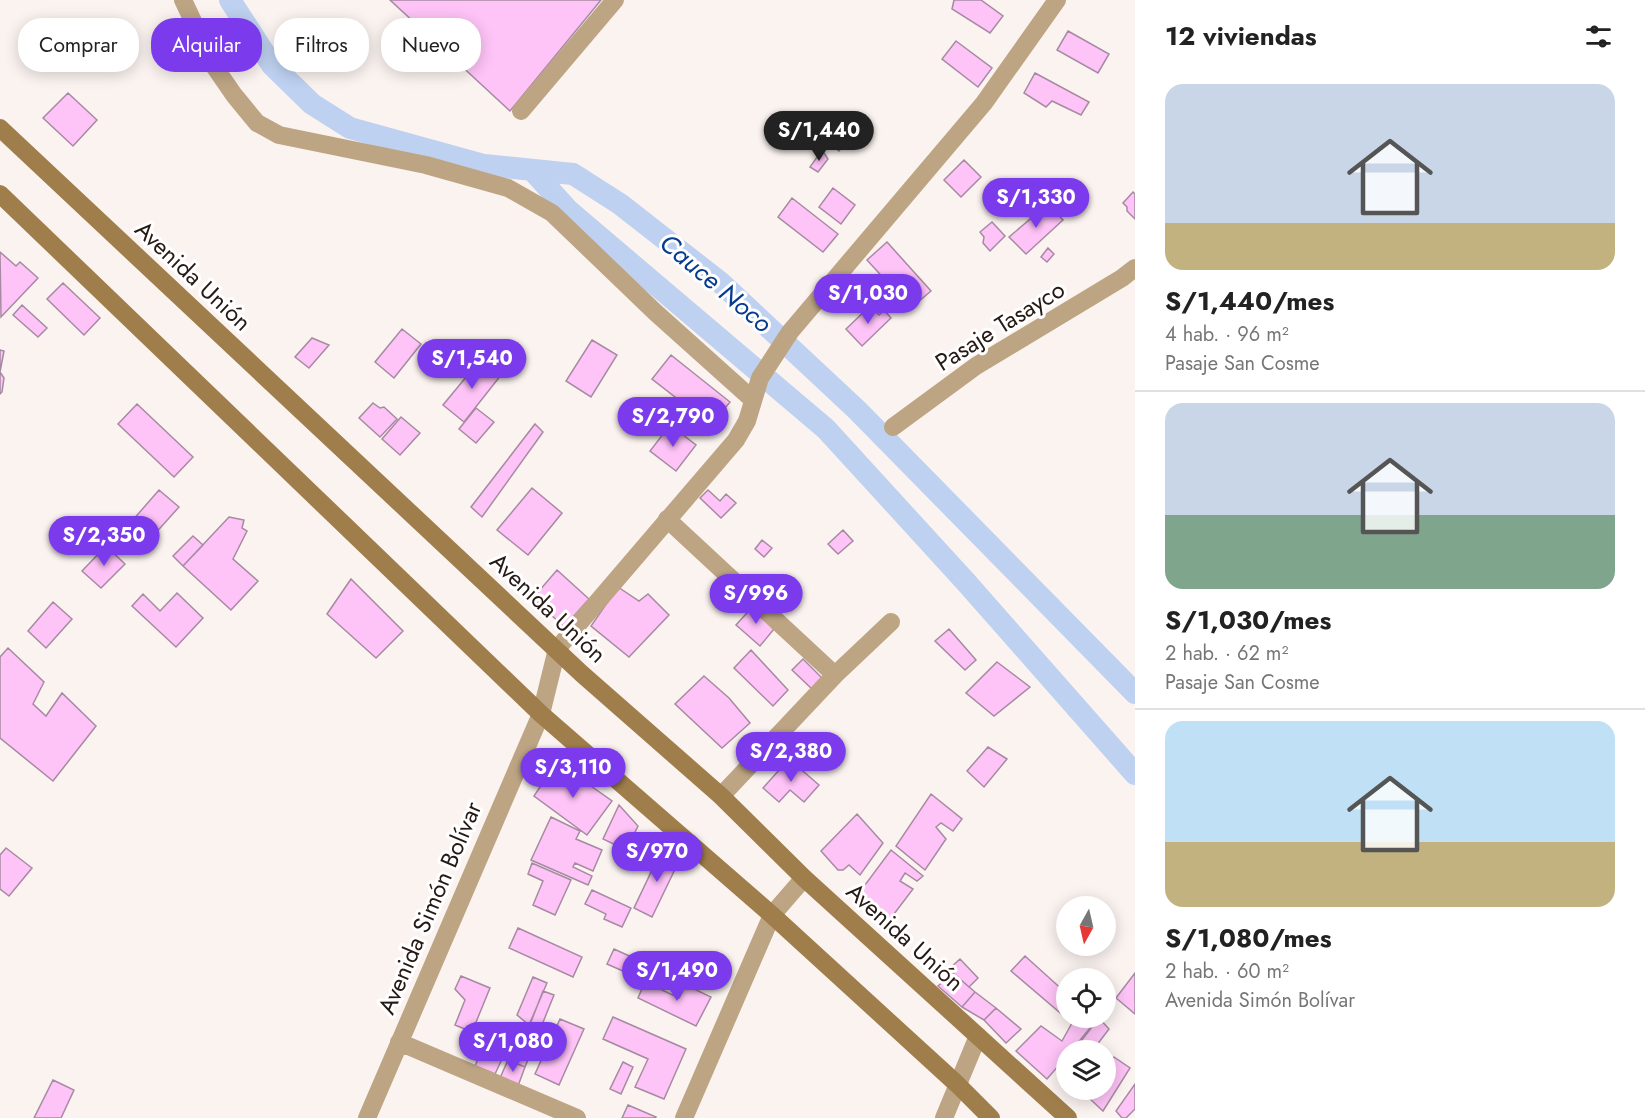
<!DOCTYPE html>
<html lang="es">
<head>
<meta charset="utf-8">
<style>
  :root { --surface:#fff; --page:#f2f2f2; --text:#222; --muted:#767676; --line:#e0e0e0; --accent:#7c3aed }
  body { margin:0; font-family:Jost,sans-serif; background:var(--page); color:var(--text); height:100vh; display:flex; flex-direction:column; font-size:22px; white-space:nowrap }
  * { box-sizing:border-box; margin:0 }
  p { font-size:20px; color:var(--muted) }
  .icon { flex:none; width:33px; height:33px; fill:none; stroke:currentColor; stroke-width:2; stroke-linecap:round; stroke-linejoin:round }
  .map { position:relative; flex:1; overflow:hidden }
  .side { display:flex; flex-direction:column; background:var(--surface); width:510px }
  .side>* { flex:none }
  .banner { position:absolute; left:18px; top:18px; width:570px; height:54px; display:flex; gap:12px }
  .needle { width:39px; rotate:188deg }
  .fabs { position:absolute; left:1056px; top:896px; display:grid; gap:12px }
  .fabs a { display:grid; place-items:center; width:60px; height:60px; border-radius:50%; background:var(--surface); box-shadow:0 3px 15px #0003; font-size:30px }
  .price { position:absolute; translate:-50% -51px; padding:0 14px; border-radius:21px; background:var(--accent); color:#fff; font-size:20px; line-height:39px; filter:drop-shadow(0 2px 3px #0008) }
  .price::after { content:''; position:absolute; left:50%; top:36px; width:18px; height:14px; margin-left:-9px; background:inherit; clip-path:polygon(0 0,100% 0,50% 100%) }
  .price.selected { background:#222; color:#fff }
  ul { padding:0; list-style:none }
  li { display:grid; align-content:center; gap:12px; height:318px; padding:0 30px }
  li+li { border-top:2px solid var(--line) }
  li span { display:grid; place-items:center; height:186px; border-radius:18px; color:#555 }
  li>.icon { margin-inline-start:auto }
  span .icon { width:108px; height:108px; fill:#fffc; stroke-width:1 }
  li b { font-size:26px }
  h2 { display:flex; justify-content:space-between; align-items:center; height:72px; padding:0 30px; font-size:26px }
  .pill { padding:0 21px; border-radius:24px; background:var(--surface); box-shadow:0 3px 15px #0003; font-size:21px; line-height:54px }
  .pill.selected { background:var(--accent); color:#fff }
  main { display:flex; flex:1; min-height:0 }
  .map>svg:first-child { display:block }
</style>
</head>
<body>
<main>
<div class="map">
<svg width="1135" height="1118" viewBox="0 0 1135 1118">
  <rect width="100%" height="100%" fill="#fbf3f0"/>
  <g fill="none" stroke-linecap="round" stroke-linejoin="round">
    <path stroke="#bed1f0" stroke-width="22" d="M230,0l42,65 40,39 38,24 134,37 89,9 47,30 101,79 136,127 278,283
      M532,170l37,41 257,218 139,152 170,193"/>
  </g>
  <path fill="#fec3f7" stroke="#a68aa2" stroke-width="1.5" d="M390,0h211l-91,111z
    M954,0h27l22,16 -13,17 -38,-24z
    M1068,31l41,23 -11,19 -41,-23z
    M956,41l36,27 -14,19 -36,-28z
    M1035,73l54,29 -8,13 -29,-14 -6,6 -22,-14z
    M68,93l29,27 -24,26 -30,-28z
    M837,119l16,14 -14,18 -17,-13z
    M822,150l6,9 -10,13 -8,-5z
    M964,160l17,17 -20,20 -17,-17z
    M833,188l22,17 -14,19 -22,-17z
    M1133,192l2,2v25l-8,-8v-4l-4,-4z
    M792,198l46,36 -15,18 -45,-35z
    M1048,204l15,16 -37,34 -17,-17z
    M992,222l13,14 -15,15 -7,-8 1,-6 -4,-5z
    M887,242l44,49 -20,17 -44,-48z
    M1048,248l6,6 -7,8 -6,-5z
    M0,252l16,14 4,-4 18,16 -37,39z
    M63,283l37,35 -16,17 -37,-36z
    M22,305l25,23 -9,9 -25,-22z
    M870,306l9,9 5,-5 7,8 -29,28 -16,-17z
    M402,329l19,15 -27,34 -19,-16z
    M312,338l17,7 -20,23 -14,-11z
    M592,340l25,15 -26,42 -25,-16z
    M0,350l4,1 -4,21 4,6 -2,14 -2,2z
    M671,355l59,47 -19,23 -59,-46z
    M481,359l20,16 -37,47 -21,-17z
    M373,403l7,5 4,-1 13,12 -17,18 -21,-19z
    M137,404l56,53 -19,20 -56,-53z
    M476,408l18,14 -18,21 -17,-14z
    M401,417l19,16 -20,22 -18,-16z
    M535,424l8,8 -61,85 -11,-10z
    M670,425l26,20 -20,26 -26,-20z
    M532,488l30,25 -34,42 -31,-25z
    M159,490l20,17 -35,39 -19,-17z
    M708,490l12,11 6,-7 10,9 -15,15 -21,-20z
    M229,517l15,3 -2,8 5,3 -14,28 25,22 -27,29 -48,-44z
    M843,530l10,11 -15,13 -10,-10z
    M193,536l10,9 -20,21 -10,-10z
    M762,540l10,8 -8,9 -9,-8z
    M106,546l19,18 -24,24 -19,-17z
    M557,570l32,29 -25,28 -31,-29z
    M351,579l52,52 -27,27 -49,-44z
    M618,587l21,14 9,-7 21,21 -40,42 -38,-31z
    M177,593l26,25 -27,29 -44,-41 11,-12 17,17z
    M53,602l19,17 -26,29 -18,-17z
    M756,603l18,26 -14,17 -24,-21z
    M949,629l27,31 -11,10 -30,-29z
    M8,648l36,34 -11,22 13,12 16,-23 34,33 -43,55 -53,-43v-81z
    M751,650l37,40 -15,16 -39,-38z
    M803,659l20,20 -10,11 -21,-20z
    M997,662l33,25 -36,29 -28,-23z
    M704,676l25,22 21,25 -28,25 -47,-44z
    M988,747l19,12 -23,28 -17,-16z
    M789,759l30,26 -15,17 -14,-12 -11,12 -16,-14z
    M560,764l52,37 -25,34 -53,-39 20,-30z
    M931,794l31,25 -9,12 -12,-8 -5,4 10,12 -21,31 -29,-24z
    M619,805l19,21 -12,24 -23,-11z
    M857,814l26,29 -23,32 -11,-10 -6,5h-5l-17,-19z
    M551,817l29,14 -4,8 26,11 -9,21 -18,-8 -2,4 19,9 -4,9 -57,-25z
    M663,847l16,14 -27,56 -18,-9z
    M6,848l26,20 -23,28 -9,-7v-34z
    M891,850l32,26 -6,5 -12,-8 -5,8 13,8 -25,33 -32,-25z
    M532,863l39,17 -16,35 -22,-10 10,-24 -15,-7z
    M592,890l39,18 -9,19 -18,-8 2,-5 -21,-10z
    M518,928l64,29 -9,20 -64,-29z
    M614,949l24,11 -6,15 -25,-11z
    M1025,956l41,37v24h33l-27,33h-6v7l-19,22 -31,-28 25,-25 21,15 10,-18 -61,-52z
    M960,959l18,19 -9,9 -20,-18z
    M953,973l22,19 -13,15 -24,-21z
    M1135,973v41l-19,-16z
    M461,976l29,12 -18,44 -17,-7 10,-25 -10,-11z
    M533,977l14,6 -18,42 -12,-10z
    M645,982l34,16 7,-13 25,12 -15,29 -58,-28z
    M543,991l11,4 -29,72 -10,-4z
    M975,992l21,16 -12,12 -22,-13z
    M996,1008l25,21 -15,14 -22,-23z
    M613,1017l73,32 -22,50 -29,-12 13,-28 -45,-20z
    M1099,1018l10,11 -16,21h-19z
    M560,1019l24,10 -25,56 -24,-11z
    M482,1049l21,8 -8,17 -20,-8z
    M1114,1057l16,11 -27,43 -14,-13 6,-9h11v-18z
    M508,1060l17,7 -7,19 -18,-8z
    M623,1062l10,5 -12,27 -11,-5z
    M53,1080l21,10 -13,28h-27z
    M1135,1084v25l-9,9h-4l-6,-7z
    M628,1105l28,12 -1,1h-33z"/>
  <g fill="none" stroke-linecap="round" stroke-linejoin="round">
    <path stroke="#bda584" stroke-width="18" d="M183,0l31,66 20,29 23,28 22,12 147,30 82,23 44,25 103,99 97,87
      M521,111l94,-111
      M893,427l83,-61 146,-88 13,-10
      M667,519l168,156
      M721,796l114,-121 56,-53
      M399,1042l178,76
      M367,1118l174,-404 16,-65 179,-209 11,-19 13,-43 30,-46 194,-229 73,-103
      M684,1118l88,-203 32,-37
      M944,1118l34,-82"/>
    <path stroke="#a07e4b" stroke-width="18" d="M0,128l582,546 139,122 83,82 264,240
      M0,194l541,520 231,201 186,170 33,33"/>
  </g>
  <g text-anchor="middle" stroke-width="6" stroke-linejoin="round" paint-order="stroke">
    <g font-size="24" fill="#261913" stroke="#fff">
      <text transform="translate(193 276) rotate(43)" y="8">Avenida Unión</text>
      <text transform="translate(1000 326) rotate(-32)" y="8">Pasaje Tasayco</text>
      <text transform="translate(548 608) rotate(43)" y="8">Avenida Unión</text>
      <text transform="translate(430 908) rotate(-67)" y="8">Avenida Simón Bolívar</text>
      <text transform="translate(905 937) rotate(42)" y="8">Avenida Unión</text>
    </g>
    <g font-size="26" font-style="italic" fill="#063c90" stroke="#fff">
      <text transform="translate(716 283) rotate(40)" y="9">Cauce Noco</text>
    </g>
  </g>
</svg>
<div class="fabs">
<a><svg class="needle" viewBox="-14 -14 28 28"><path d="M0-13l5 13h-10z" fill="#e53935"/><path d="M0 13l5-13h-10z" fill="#767676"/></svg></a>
<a><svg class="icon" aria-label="locate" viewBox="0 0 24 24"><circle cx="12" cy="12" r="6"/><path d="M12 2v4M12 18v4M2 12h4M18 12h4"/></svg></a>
<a><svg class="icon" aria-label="layers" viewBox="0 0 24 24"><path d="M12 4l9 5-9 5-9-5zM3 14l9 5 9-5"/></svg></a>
</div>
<b class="price selected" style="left:819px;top:162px">S/1,440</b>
<b class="price" style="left:1036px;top:229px">S/1,330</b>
<b class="price" style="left:868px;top:325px">S/1,030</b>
<b class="price" style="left:472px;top:390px">S/1,540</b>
<b class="price" style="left:673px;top:448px">S/2,790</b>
<b class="price" style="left:104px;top:567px">S/2,350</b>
<b class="price" style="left:756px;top:625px">S/996</b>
<b class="price" style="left:791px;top:783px">S/2,380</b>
<b class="price" style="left:573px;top:799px">S/3,110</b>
<b class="price" style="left:657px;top:883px">S/970</b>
<b class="price" style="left:677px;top:1002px">S/1,490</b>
<b class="price" style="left:513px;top:1073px">S/1,080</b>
<div class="banner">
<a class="pill">Comprar</a>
<a class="pill selected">Alquilar</a>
<a class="pill">Filtros</a>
<a class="pill">Nuevo</a>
</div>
</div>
<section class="side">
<h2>12 viviendas<svg class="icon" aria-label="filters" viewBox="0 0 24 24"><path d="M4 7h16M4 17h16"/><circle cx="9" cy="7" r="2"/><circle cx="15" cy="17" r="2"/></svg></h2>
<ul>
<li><span style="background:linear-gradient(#c9d6e8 75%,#c2b280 0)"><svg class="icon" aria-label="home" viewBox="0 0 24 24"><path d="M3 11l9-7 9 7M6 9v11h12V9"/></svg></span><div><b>S/1,440/mes</b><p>4 hab. · 96 m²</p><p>Pasaje San Cosme</p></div></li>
<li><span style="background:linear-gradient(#c9d6e8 60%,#7fa58c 0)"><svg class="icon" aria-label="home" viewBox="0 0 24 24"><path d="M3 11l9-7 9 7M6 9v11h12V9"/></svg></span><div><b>S/1,030/mes</b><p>2 hab. · 62 m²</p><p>Pasaje San Cosme</p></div></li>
<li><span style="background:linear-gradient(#bfe0f5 65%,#c2b280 0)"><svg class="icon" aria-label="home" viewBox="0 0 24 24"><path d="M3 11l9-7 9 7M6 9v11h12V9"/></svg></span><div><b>S/1,080/mes</b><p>2 hab. · 60 m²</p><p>Avenida Simón Bolívar</p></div></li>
</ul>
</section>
</main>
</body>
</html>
